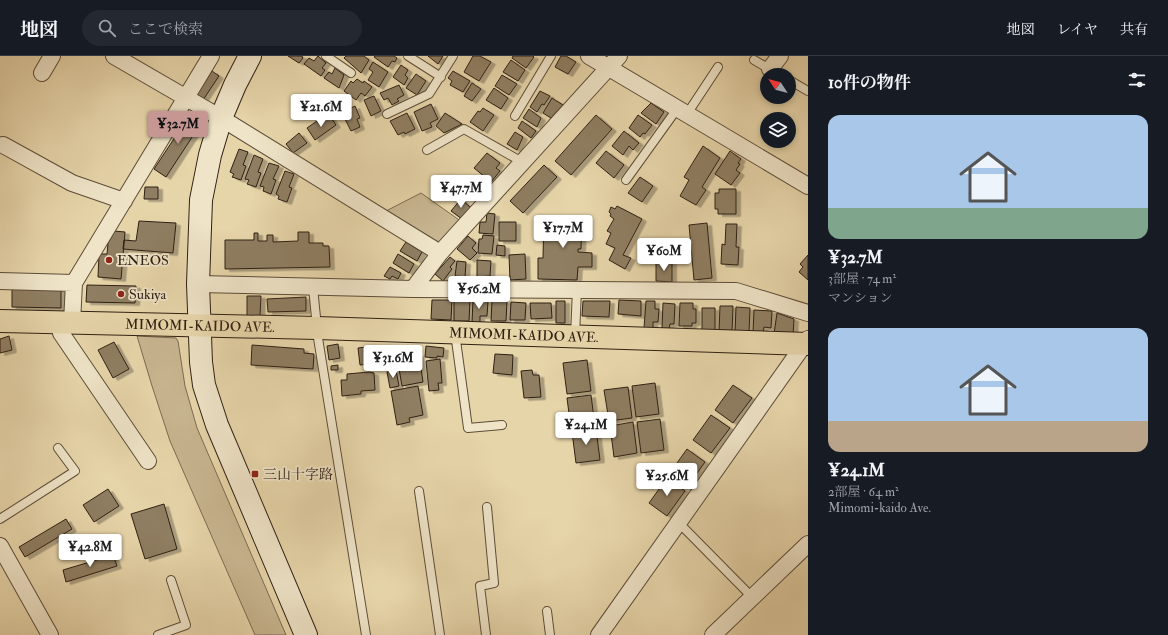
<!DOCTYPE html>
<html lang="ja">
<head>
<meta charset="utf-8">
<style>
  :root { --surface:#171b24; --page:#242831; --text:#f1f3f6; --muted:#9ea1a6; --line:#363941; --accent:#c59692 }
  body { margin:0; font-family:"IM FELL Double Pica","Noto Serif JP",serif; background:var(--page); color:var(--text); height:100vh; display:flex; flex-direction:column; font-size:15px; white-space:nowrap }
  * { box-sizing:border-box; margin:0 }
  p { font-size:13px; color:var(--muted) }
  .icon { flex:none; width:22px; height:22px; fill:none; stroke:currentColor; stroke-width:2; stroke-linecap:round; stroke-linejoin:round }
  .map { position:relative; flex:1; overflow:hidden }
  .side { display:flex; flex-direction:column; background:var(--surface); width:360px }
  .side>* { flex:none }
  .needle { width:26px; rotate:306deg }
  .fabs { position:absolute; left:760px; top:12px; display:grid; gap:8px }
  .fabs a { display:grid; place-items:center; width:36px; height:36px; border-radius:50%; background:var(--surface); box-shadow:0 2px 6px #0003; font-size:20px }
  .price { position:absolute; translate:-50% -34px; padding:0 9px; border-radius:4px; background:#fff; color:#222; font-size:13px; line-height:26px; filter:drop-shadow(0 1px 2px #0008) }
  .price::after { content:''; position:absolute; left:50%; top:24px; width:12px; height:9px; margin-left:-6px; background:inherit; clip-path:polygon(0 0,100% 0,50% 100%) }
  .price.selected { background:var(--accent); color:#111 }
  ul { padding:0; list-style:none }
  li { display:grid; align-content:center; gap:8px; height:212px; padding:0 20px }
  li span { display:grid; place-items:center; height:124px; border-radius:12px; color:#555 }
  li>.icon { margin-inline-start:auto }
  span .icon { width:72px; height:72px; fill:#fffc; stroke-width:1 }
  li b { font-size:17px }
  h2 { display:flex; justify-content:space-between; align-items:center; height:48px; padding:0 20px; font-size:17px }
  header { display:flex; align-items:center; gap:24px; box-sizing:border-box; height:56px; padding:0 20px; background:var(--surface); border-bottom:1px solid var(--line) }
  header strong { font-size:19px }
  nav { display:flex; gap:22px; margin-inline-start:auto; font-size:14px }
  .search { width:280px; height:36px; background:var(--page); display:flex; align-items:center; gap:10px; box-sizing:border-box; padding:0 14px; border-radius:22px; color:var(--muted); font-size:15px }
  main { display:flex; flex:1; min-height:0 }
  .map>svg:first-child { display:block }
</style>
</head>
<body>
<header>
<strong>地図</strong>
<div class="search"><svg class="icon" aria-label="search" viewBox="0 0 24 24"><circle cx="10" cy="10" r="6"/><path d="M15 15l6 6"/></svg>ここで検索</div>
<nav><a>地図</a><a>レイヤ</a><a>共有</a></nav>
</header>
<main>
<div class="map">
<svg width="808" height="579" viewBox="0 0 808 579">
  <defs>
    <filter id="shadow"><feDropShadow dx="4.5" dy="2.5" stdDeviation="0" flood-color="#0004"/></filter>
  </defs>
  <rect width="100%" height="100%" fill="#e7d5aa"/>
  <filter id="stains"><feTurbulence type="fractalNoise" baseFrequency=".005" numOctaves="4"/><feColorMatrix values="0 0 0 0 .2 0 0 0 0 .09 0 0 0 0 .02 0 0 0 .5 -.17"/></filter>
  <radialGradient id="worn" r=".72"><stop offset=".6" stop-color="#630" stop-opacity="0"/><stop offset="1" stop-color="#630" stop-opacity=".3"/></radialGradient>
  <path fill="#c8b690" stroke="#7c6b52" d="M421,137l41,29 -18,21 -8,-1 -50,-31z
    M137,280l39,2 2,3 7,45 12,42 89,207h-31l-85,-194 -18,-55z"/>
  <path fill="#8f7e62" stroke="#2f2013" filter="url(#shadow)" d="M288,0h14l1,2 -4,5z
    M318,0l8,7 -4,5 3,2 -4,6 -17,-12 5,-6 5,3z
    M346,0h18l5,4 -8,13 -17,-15z
    M375,0h19l3,2 -2,4 -3,-1 -4,6 -14,-10z
    M428,0h15l-5,8z
    M473,0h7l11,6 -12,19 -15,-9z
    M513,0h20l1,1 -8,11 -14,-10z
    M561,0h5l10,6 -8,12 -13,-7z
    M511,4l14,10 -7,11 -15,-9z
    M373,6l15,10 -9,15 -11,-7 5,-8 -4,-3z
    M401,9l7,5 -3,5 3,3 -4,7 -11,-8z
    M335,12l9,7 -5,13 -15,-10 5,-6 3,2z
    M212,15l7,5 -16,24 -7,-4z
    M453,15l17,10 -7,11 -13,-7 2,-4 -4,-3z
    M416,18l10,7 -9,14 -11,-7z
    M502,19l15,9 -8,11 -14,-9z
    M357,23l6,4 1,-2 8,6 -7,9 -4,-3 -5,7 -12,-9 7,-10 2,2z
    M472,27l9,6 -9,12 -8,-5z
    M399,29l5,10 -7,4 2,2 -7,4 -4,-7 -4,2 -4,-7z
    M494,32l14,10 -7,11 -15,-9z
    M540,35l10,5 -6,9 -2,-1 -5,8 -7,-5z
    M374,40l7,15 -10,5 -7,-16z
    M552,42l11,7 -12,13 -8,-5z
    M651,47l13,9 -8,12 -15,-11z
    M431,48l7,15 -8,4 2,4 -10,4 -8,-19z
    M355,50l5,12 -3,1 3,8 -9,4 -8,-16 3,-1 -1,-3z
    M483,52l11,7 -11,16 -13,-9 8,-11 2,1z
    M529,53l12,9 -4,9 -14,-9z
    M407,57l8,16 -10,5 -1,-2 -6,3 -8,-14z
    M445,57l17,11 -18,9 -8,-7z
    M190,58l12,8 -36,55 -12,-8 27,-41 -3,-2 5,-7 3,1z
    M596,59l16,14 -41,46 -16,-14z
    M638,59l14,10 -7,9 -2,-1 -3,4 -11,-9z
    M330,60l6,9 -21,15 -8,-12 10,-7 2,3z
    M522,65l14,10 -5,7 -13,-10z
    M624,75l15,12 -6,7 -4,-4 -6,9 -11,-9z
    M515,76l8,5 -6,13 -10,-6z
    M299,77l8,10 -14,10 -7,-9z
    M703,90l17,12 -18,29 4,3 -10,15 -16,-9 9,-16 -5,-3z
    M239,93l9,3 -5,13 3,1 -5,14 -9,-3 2,-3 -4,-2z
    M606,95l18,14 -10,13 -18,-15z
    M730,95l11,8 -3,4 2,1 -4,6 4,3 -9,12 -16,-11z
    M487,97l13,10 -4,5 4,3 -9,11 -17,-14z
    M254,99l9,4 -5,13 3,1 -5,14 -9,-3 2,-4 -4,-1z
    M269,107l10,3 -6,13 3,1 -5,14 -8,-3 1,-4 -4,-1z
    M544,109l13,12 -34,36 -13,-12z
    M285,115l9,3 -5,13 3,1 -5,14 -9,-3 1,-3 -3,-2z
    M640,121l13,9 -11,16 -14,-9z
    M145,131h13v12h-14z
    M719,133h17v25h-18v-5h-3v-16h4z
    M461,143l10,9 -9,11 -11,-8z
    M617,150l25,13 -19,36 8,3 -6,11 -16,-9 6,-12 -9,-4 5,-11 -4,-2 7,-12 -4,-3 1,-2 -2,-2 2,-5 4,2z
    M487,157l8,1 -2,20 -14,-1 1,-11h6z
    M544,160h38l-1,33h-3v3l14,1v14h-14l-1,13 -39,-1v-21h5z
    M139,165l37,2 -3,30 -50,-4 1,-9 12,1z
    M499,166h17v19h-17z
    M707,167l5,55 -18,2 -5,-55z
    M726,168h11l-1,23h3l-1,18 -17,-1 1,-20 3,1z
    M114,175l11,1 -4,47 -23,-2 1,-23h8l1,-11z
    M298,176h11v11h14v3h6l1,21 -105,2v-29h29v-7h4v8h9v-6h6v7l25,-1z
    M483,179l11,1 -2,18 -14,-1 1,-14h3z
    M468,180l8,7 -4,5 5,5 -7,7 -13,-11z
    M406,186l16,10 -5,9 -17,-10z
    M497,189l8,1v10l-9,-1z
    M398,198l16,10 -5,9 -16,-10z
    M525,198l1,25 -16,1 -1,-25z
    M808,199v25l-9,-8 4,-5 -3,-3z
    M450,201l5,4 -5,6 2,2 -9,12 -8,-7z
    M477,204l14,1 -1,15 -13,1z
    M457,205l9,1 -1,15 -10,-1z
    M656,206h16v20l-16,-1z
    M390,211l11,6 -3,6 -6,-3 -2,3 -6,-3z
    M87,229l49,1 -1,17 -49,-1z
    M12,232l49,1v19l-49,-1z
    M247,240h14l-1,20h-13z
    M306,241v14l-38,1 -1,-13z
    M432,244h20l-1,20 -20,-1z
    M454,244h16l-1,21h-15z
    M473,244l15,1 -1,15h-7v7h-8z
    M619,244l22,1v15l-23,-2z
    M492,245h15l-1,20h-15z
    M556,245h9v22h-9z
    M583,245h27l-1,16 -27,-1z
    M646,245h9v8h4l-1,13h-5v7l-9,-1z
    M511,246l15,1 -1,17h-15z
    M530,247h21l1,15 -21,1z
    M663,247l12,1 -1,20h-4l-1,5h-7z
    M680,247h13v6h3v14h-4v3h-13z
    M720,250h13l-1,26h-13z
    M736,251l14,1 -1,25h-14z
    M702,252h13v24h-13z
    M754,254l18,1 -1,17 -7,-1 -1,7 -10,-1z
    M777,257l17,6 -1,17 -19,-2z
    M9,280l3,14 -12,3v-14z
    M114,286l15,27 -16,9 -15,-28z
    M338,288l2,14 -11,2 -2,-14z
    M252,289l52,4v4l10,1 -1,15 -62,-4z
    M377,290l2,17 -19,2 -2,-17z
    M426,290l18,2 -1,9 -6,-1v2l-12,-1z
    M419,298l4,28 -21,4 -5,-29z
    M495,298l18,1 -1,20 -19,-2z
    M440,303l2,24h-4l1,7 -10,1 -3,-30z
    M587,304l4,31 -24,3 -4,-31z
    M338,309v5h-7v-4z
    M396,314l3,16 -9,2 -3,-16z
    M532,314l1,5h6l2,22 -17,1 -3,-27z
    M369,316l5,1 1,17 -14,1v3l-19,2 -1,-16h6v-6z
    M655,327l4,31 -23,3 -4,-31z
    M733,329l19,13 -19,25 -18,-13z
    M418,330l5,29 -14,3 1,4 -13,3 -6,-34z
    M628,331l4,31 -23,3 -5,-31z
    M591,339l4,31 -24,3 -4,-31z
    M711,359l19,13 -19,25 -18,-13z
    M660,363l4,31 -23,3 -4,-31z
    M633,366l4,31 -23,4 -4,-31z
    M596,373l4,31 -24,3 -4,-31z
    M687,393l18,13 -18,25 -18,-13z
    M667,422l18,13 -18,25 -18,-13z
    M108,433l11,17 -25,16 -11,-17z
    M164,448l13,45 -32,10 -14,-45z
    M66,463l6,10 -47,28 -6,-10z
    M113,499l4,11 -51,16 -3,-12z"/>
  <g fill="none" stroke-linecap="round" stroke-linejoin="round">
    <defs>
      <path id="lane" d="M326,0l25,17
        M408,0l33,21
        M754,4l26,15
        M789,24l19,11
        M387,58l42,-20 24,-38
        M687,58l31,-47
        M515,60l36,-60
        M427,94l37,-21 60,34
        M626,124l51,-71
        M313,231l5,51 48,297
        M455,277l13,95 34,-3
        M575,280l2,-47
        M419,435l21,144
        M0,463l75,-48 -17,-23
        M679,467l73,74
        M547,555l3,24
        M158,579l28,-10 -15,-45
        M486,579l-6,-49 14,-3 -7,-76"/>
      <path id="street" d="M114,0l107,62 219,135
        M589,0l219,130
        M770,13l10,-13
        M42,17l10,-17
        M3,89l69,38 52,18
        M0,225l74,2
        M198,228l215,5 323,2 72,22
        M413,233l27,-36 179,-197
        M59,267l2,10 87,128
        M72,267l2,-40 137,-227
        M0,490l50,89
        M599,579l209,-296
        M713,579l95,-91"/>
      <path id="secondary" d="M250,0l-15,29 -14,33 -11,37 -9,45 -3,84 3,78 3,23 13,40 89,210"/>
      <g id="primary">
        <path id="s1" d="M0,265l317,7 491,16"/>
      </g>
    </defs>
    <use href="#lane" stroke="#5d4d39" stroke-width="10"/>
    <use href="#street" stroke="#5d4d39" stroke-width="18"/>
    <use href="#secondary" stroke="#2f2013" stroke-width="24"/>
    <use href="#primary" stroke="#2f2013" stroke-width="24"/>
    <use href="#lane" stroke="#efe4c8" stroke-width="8"/>
    <use href="#street" stroke="#efe4c8" stroke-width="16"/>
    <use href="#secondary" stroke="#efe4c8" stroke-width="22"/>
    <use href="#primary" stroke="#e7d5aa" stroke-width="22"/>
  </g>
  <g fill="#8f2418" stroke="#efe4c8" stroke-width="1.5">
    <circle cx="109" cy="204" r="4"/>
    <circle cx="121" cy="238" r="4"/>
    <rect x="251" y="414" width="8" height="8" rx="2"/>
  </g>
  <g text-anchor="middle" stroke-width="3.5" stroke-linejoin="round" paint-order="stroke">
    <g font-size="14" fill="#2f2013" stroke="#efe4c8" text-anchor="start">
      <text x="117" y="209">ENEOS</text>
      <text x="129" y="243">Sukiya</text>
      <text x="263" y="423">三山十字路</text>
    </g>
    <g font-size="14" fill="#2f2013" stroke="#efe4c8">
      <text dy="5" stroke="none"><textPath href="#s1" startOffset="200">MIMOMI-KAIDO AVE.</textPath></text>
      <text dy="5" stroke="none"><textPath href="#s1" startOffset="524">MIMOMI-KAIDO AVE.</textPath></text>
    </g>
  </g>
  <rect width="100%" height="100%" filter="url(#stains)"/>
  <rect width="100%" height="100%" fill="url(#worn)"/>
</svg>
<div class="fabs">
<a><svg class="needle" viewBox="-14 -14 28 28"><path d="M0-13l5 13h-10z" fill="#e53935"/><path d="M0 13l5-13h-10z" fill="#9ea1a6"/></svg></a>
<a><svg class="icon" aria-label="layers" viewBox="0 0 24 24"><path d="M12 4l9 5-9 5-9-5zM3 14l9 5 9-5"/></svg></a>
</div>
<b class="price" style="left:321px;top:72px">¥21.6M</b>
<b class="price selected" style="left:178px;top:89px">¥32.7M</b>
<b class="price" style="left:461px;top:153px">¥47.7M</b>
<b class="price" style="left:563px;top:193px">¥17.7M</b>
<b class="price" style="left:664px;top:216px">¥60M</b>
<b class="price" style="left:479px;top:254px">¥56.2M</b>
<b class="price" style="left:393px;top:323px">¥31.6M</b>
<b class="price" style="left:586px;top:390px">¥24.1M</b>
<b class="price" style="left:667px;top:441px">¥25.6M</b>
<b class="price" style="left:90px;top:512px">¥42.8M</b>
</div>
<section class="side">
<h2>10件の物件<svg class="icon" aria-label="filters" viewBox="0 0 24 24"><path d="M4 7h16M4 17h16"/><circle cx="9" cy="7" r="2"/><circle cx="15" cy="17" r="2"/></svg></h2>
<ul>
<li><span style="background:linear-gradient(#a9c7e8 75%,#7fa58c 0)"><svg class="icon" aria-label="home" viewBox="0 0 24 24"><path d="M3 11l9-7 9 7M6 9v11h12V9"/></svg></span><div><b>¥32.7M</b><p>3部屋 · 74 m²</p><p>マンション</p></div></li>
<li><span style="background:linear-gradient(#a9c7e8 75%,#b9a48a 0)"><svg class="icon" aria-label="home" viewBox="0 0 24 24"><path d="M3 11l9-7 9 7M6 9v11h12V9"/></svg></span><div><b>¥24.1M</b><p>2部屋 · 64 m²</p><p>Mimomi-kaido Ave.</p></div></li>
</ul>
</section>
</main>
</body>
</html>
